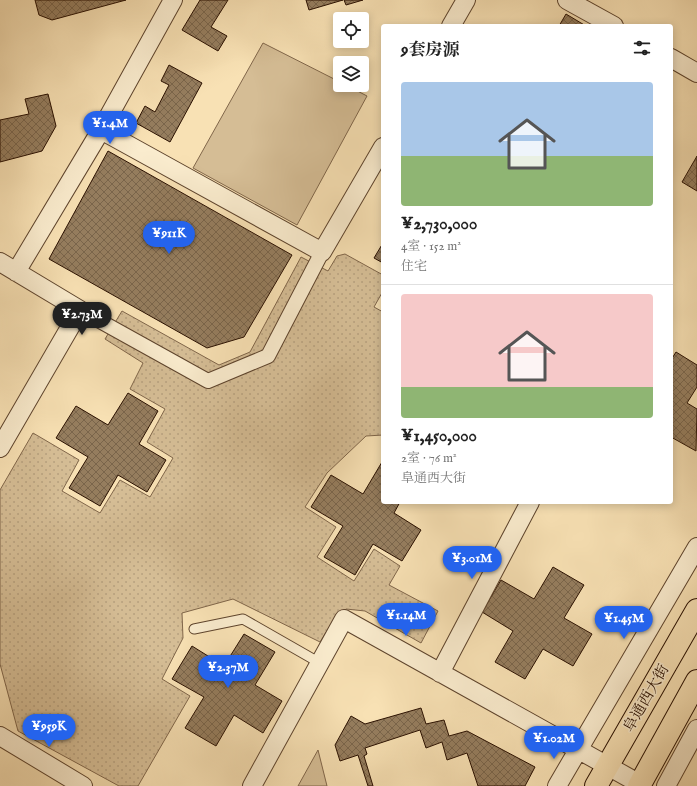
<!DOCTYPE html>
<html lang="zh">
<head>
<meta charset="utf-8">
<style>
  :root { --surface:#fff; --page:#f2f2f2; --text:#222; --muted:#767676; --line:#e0e0e0; --accent:#2563eb }
  body { margin:0; font-family:"IM FELL English","Noto Serif SC",serif; background:var(--page); color:var(--text); height:100vh; display:flex; flex-direction:column; font-size:15px; white-space:nowrap }
  * { box-sizing:border-box; margin:0 }
  p { font-size:13px; color:var(--muted) }
  .icon { flex:none; width:22px; height:22px; fill:none; stroke:currentColor; stroke-width:2; stroke-linecap:round; stroke-linejoin:round }
  .map { position:relative; flex:1; overflow:hidden }
  .panel { position:absolute; left:381px; top:24px; width:292px; height:480px; display:flex; flex-direction:column; background:var(--surface); border-radius:4px; box-shadow:0 2px 10px #0003 }
  .panel>* { flex:none }
  .controls { position:absolute; left:333px; top:12px; display:grid; gap:8px }
  .controls a { display:grid; place-items:center; width:36px; height:36px; border-radius:4px; background:var(--surface); box-shadow:0 2px 10px #0003; font-size:20px }
  .price { position:absolute; translate:-50% -34px; padding:0 9px; border-radius:14px; background:var(--accent); color:#fff; font-size:13px; line-height:26px; filter:drop-shadow(0 1px 2px #0008) }
  .price::after { content:''; position:absolute; left:50%; top:24px; width:12px; height:9px; margin-left:-6px; background:inherit; clip-path:polygon(0 0,100% 0,50% 100%) }
  .price.current { background:#222; color:#fff }
  ul { padding:0; list-style:none }
  li { display:grid; align-content:center; gap:8px; height:212px; padding:0 20px }
  li+li { border-top:1px solid var(--line) }
  li span { display:grid; place-items:center; height:124px; border-radius:4px; color:#555 }
  li>.icon { margin-inline-start:auto }
  span .icon { width:72px; height:72px; fill:#fffc; stroke-width:1 }
  li b { font-size:17px }
  h2 { display:flex; justify-content:space-between; align-items:center; height:48px; padding:0 20px; font-size:17px }
  .map>svg:first-child { display:block }
</style>
</head>
<body>
<div class="map">
<svg width="697" height="786" viewBox="0 0 697 786">
  <defs>
    <pattern id="park-dots" width="8" height="8" patternUnits="userSpaceOnUse"><rect width="8" height="8" fill="#d5bd95"/><path d="M2 2h.1M6 6h.1" fill="none" stroke="#b7a17f" stroke-width="1.8" stroke-linecap="round"/></pattern>
    <pattern id="building-cross-hatch" width="8" height="8" patternUnits="userSpaceOnUse"><rect width="8" height="8" fill="#957d5e"/><path d="M0 0l8 8M0 8l8-8" fill="none" stroke="#7a654b"/></pattern>
  </defs>
  <rect width="100%" height="100%" fill="#f8e1b4"/>
  <filter id="stains"><feTurbulence type="fractalNoise" baseFrequency=".005" numOctaves="4"/><feColorMatrix values="0 0 0 0 .2 0 0 0 0 .09 0 0 0 0 .02 0 0 0 .5 -.17"/></filter>
  <radialGradient id="worn" r=".72"><stop offset=".6" stop-color="#630" stop-opacity="0"/><stop offset="1" stop-color="#630" stop-opacity=".3"/></radialGradient>
  <path fill="#d5bd95" stroke="#80664a" d="M263,43l77,39v3h6l21,11 -70,129 -104,-57z
    M318,750l9,36h-29z"/>
  <path fill="url(#park-dots)" stroke="#80664a" d="M345,254l38,21v16l-9,16 9,5v123l-17,1 -39,37 -22,34 31,20 -19,30 37,24 20,-32 26,17 -11,19 49,26 -17,32 -56,-32 -19,-2 -13,12 -13,21 -87,-43 -51,14 1,25 -21,41 28,17 -52,90h-19l-101,-55 -18,-67v-174l33,-57 46,27 -17,31 38,22 20,-33 30,17 23,-39 -26,-16 18,-33 -35,-20 13,-26 -38,-24 17,-28 97,54 31,-13 51,-95 27,14 9,-15z"/>
  <path fill="url(#building-cross-hatch)" stroke="#2a1000" d="M35,0h91l-74,20 -13,-5z
    M200,0h28l-17,27 16,9 -9,15 -36,-21z
    M306,0h37l-34,10z
    M344,0h19l-17,5z
    M566,14l20,12h-27z
    M169,65l33,18 -32,59 -34,-19 9,-17 10,6 14,-27 -8,-4z
    M48,94l8,32 -14,25 -42,11v-42l29,-6 -4,-15z
    M108,151l184,104 -48,82 -37,11 -158,-89z
    M697,156v35l-15,-9z
    M383,243v20l-9,-5z
    M676,352l21,13v22l-10,16 10,6 -1,42 -25,-14v-77z
    M128,393l30,18 -19,33 27,16 -19,32 -29,-17 -18,31 -31,-18 19,-31 -32,-19 20,-32 32,19z
    M382,462l1,40h17l-6,11 27,17 -19,31 -29,-17 -18,31 -31,-18 19,-31 -32,-19 20,-32 32,19z
    M553,567l31,18 -20,33 28,16 -19,32 -30,-17 -18,30 -30,-17 18,-31 -31,-19 19,-32 33,19z
    M244,634l31,18 -20,33 27,16 -19,32 -29,-18 -18,31 -31,-18 19,-31 -32,-18 20,-33 32,20z
    M421,708l5,16 18,-4 5,16 18,-5 68,36 -10,19h-47l-11,-33 -20,7 -5,-18 -16,6 -6,-18 -55,18 2,6 -3,2 9,30h-5l-10,-31 -18,6 -5,-16 16,-29 14,8z"/>
  <g fill="none" stroke-linecap="round" stroke-linejoin="round">
    <defs>
      <path id="service" d="M194,629l49,-10 77,44"/>
      <path id="pedestrian" d="M80,310l128,71 60,-25 54,-104"/>
      <path id="minor" d="M567,0l47,26
        M451,26l15,-26
        M671,58l26,15
        M101,130l221,122 61,-105
        M0,262l80,48 -80,138
        M16,272l85,-142 72,-130
        M440,673l90,-171
        M0,736l83,50
        M252,786l92,-167 296,165
        M557,786l140,-239
        M666,786l31,-57"/>
      <path id="primary" d="M596,786l101,-176
        M639,786l58,-105"/>
    </defs>
    <use href="#service" stroke="#5e442d" stroke-width="11"/>
    <use href="#pedestrian" stroke="#5e442d" stroke-width="16"/>
    <use href="#minor" stroke="#5e442d" stroke-width="20"/>
    <use href="#primary" stroke="#2a1000" stroke-width="24"/>
    <use href="#service" stroke="#faecce" stroke-width="9"/>
    <use href="#pedestrian" stroke="#faecce" stroke-width="14"/>
    <use href="#minor" stroke="#faecce" stroke-width="18"/>
    <use href="#primary" stroke="#f8e1b4" stroke-width="22"/>
  </g>
  <g text-anchor="middle" stroke-width="3" stroke-linejoin="round" paint-order="stroke">
    <g font-size="15" fill="#2a1000" stroke="#faecce">
      <text transform="translate(646 698) rotate(-60)" y="5">阜通西大街</text>
    </g>
  </g>
  <rect width="100%" height="100%" filter="url(#stains)"/>
  <rect width="100%" height="100%" fill="url(#worn)"/>
</svg>
<div class="controls">
<a><svg class="icon" aria-label="locate" viewBox="0 0 24 24"><circle cx="12" cy="12" r="6"/><path d="M12 2v4M12 18v4M2 12h4M18 12h4"/></svg></a>
<a><svg class="icon" aria-label="layers" viewBox="0 0 24 24"><path d="M12 4l9 5-9 5-9-5zM3 14l9 5 9-5"/></svg></a>
</div>
<b class="price" style="left:110px;top:145px">¥1.4M</b>
<b class="price" style="left:169px;top:255px">¥911K</b>
<b class="price current" style="left:82px;top:336px">¥2.73M</b>
<b class="price" style="left:472px;top:580px">¥3.01M</b>
<b class="price" style="left:406px;top:637px">¥1.14M</b>
<b class="price" style="left:624px;top:640px">¥1.45M</b>
<b class="price" style="left:228px;top:689px">¥2.37M</b>
<b class="price" style="left:49px;top:748px">¥959K</b>
<b class="price" style="left:554px;top:760px">¥1.02M</b>
<section class="panel">
<h2>9套房源<svg class="icon" aria-label="filters" viewBox="0 0 24 24"><path d="M4 7h16M4 17h16"/><circle cx="9" cy="7" r="2"/><circle cx="15" cy="17" r="2"/></svg></h2>
<ul>
<li><span style="background:linear-gradient(#a9c7e8 60%,#8fb573 0)"><svg class="icon" aria-label="home" viewBox="0 0 24 24"><path d="M3 11l9-7 9 7M6 9v11h12V9"/></svg></span><div><b>¥2,730,000</b><p>4室 · 152 m²</p><p>住宅</p></div></li>
<li><span style="background:linear-gradient(#f6c9c9 75%,#8fb573 0)"><svg class="icon" aria-label="home" viewBox="0 0 24 24"><path d="M3 11l9-7 9 7M6 9v11h12V9"/></svg></span><div><b>¥1,450,000</b><p>2室 · 76 m²</p><p>阜通西大街</p></div></li>
</ul>
</section>
</div>
</body>
</html>
